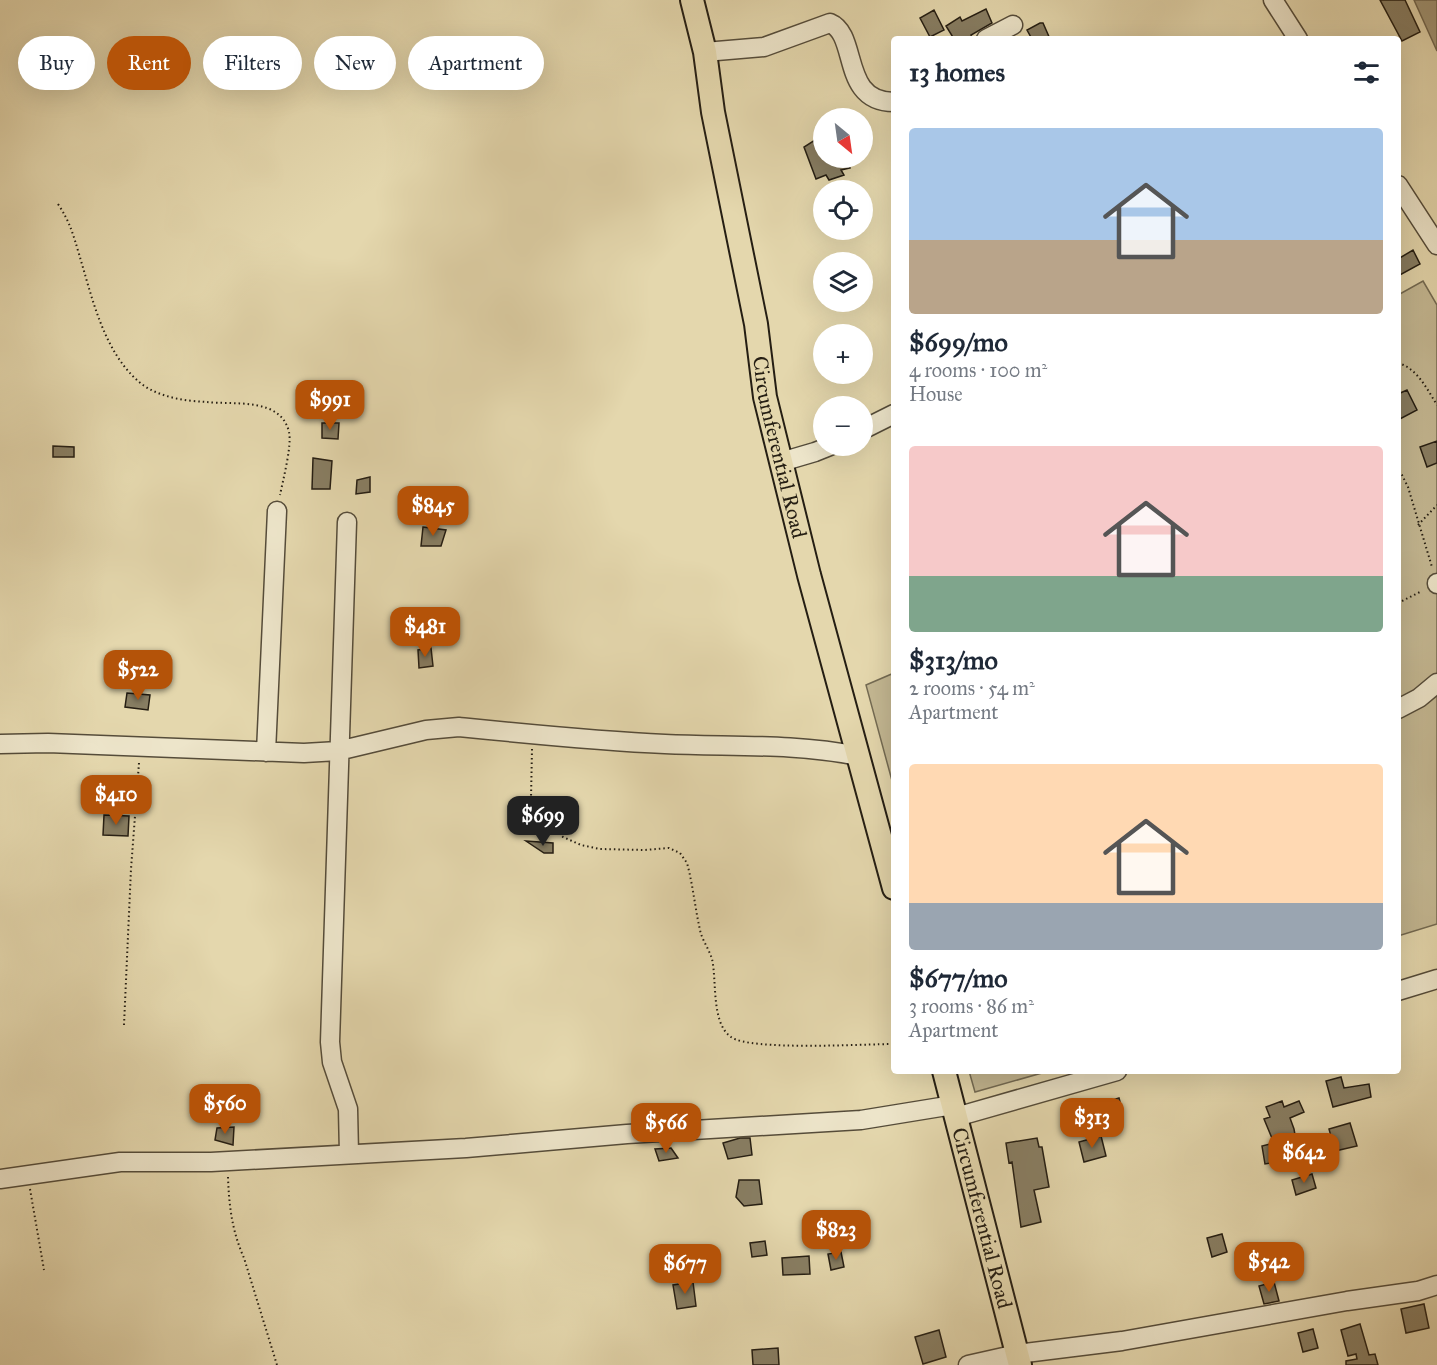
<!DOCTYPE html>
<html lang="en">
<head>
<meta charset="utf-8">
<style>
  :root { --surface:#fff; --page:#f2f2f3; --text:#1f2937; --muted:#747a83; --accent:#b45309 }
  body { margin:0; font-family:"IM FELL Great Primer",serif; background:var(--page); color:var(--text); height:100vh; display:flex; flex-direction:column; font-size:22px; white-space:nowrap }
  * { box-sizing:border-box; margin:0 }
  p { font-size:20px; color:var(--muted) }
  .icon { flex:none; width:33px; height:33px; fill:none; stroke:currentColor; stroke-width:2; stroke-linecap:round; stroke-linejoin:round }
  .map { position:relative; flex:1; overflow:hidden }
  .side { position:absolute; left:891px; top:36px; width:510px; height:1038px; display:flex; flex-direction:column; background:var(--surface); border-radius:6px; box-shadow:0 6px 24px #0002 }
  .side>* { flex:none }
  .top-card { position:absolute; left:18px; top:36px; width:570px; height:54px; display:flex; gap:12px }
  .needle { width:39px; rotate:151deg }
  .buttons { position:absolute; left:813px; top:108px; display:grid; gap:12px }
  .buttons a { display:grid; place-items:center; width:60px; height:60px; border-radius:50%; background:var(--surface); box-shadow:0 6px 24px #0002; font-size:30px }
  .price { position:absolute; translate:-50% -51px; padding:0 14px; border-radius:12px; background:var(--accent); color:#fff; font-size:20px; line-height:39px; filter:drop-shadow(0 2px 3px #0008) }
  .price::after { content:''; position:absolute; left:50%; top:36px; width:18px; height:14px; margin-left:-9px; background:inherit; clip-path:polygon(0 0,100% 0,50% 100%) }
  .price.current { background:#222; color:#fff }
  ul { padding:0; list-style:none }
  li { display:grid; align-content:center; gap:12px; height:318px; padding:0 18px }
  li span { display:grid; place-items:center; height:186px; border-radius:6px; color:#555 }
  li>.icon { margin-inline-start:auto }
  span .icon { width:108px; height:108px; fill:#fffc; stroke-width:1 }
  li b { font-size:26px }
  h2 { display:flex; justify-content:space-between; align-items:center; height:72px; padding:0 18px; font-size:26px }
  .pill { padding:0 21px; border-radius:27px; background:var(--surface); box-shadow:0 6px 24px #0002; font-size:21px; line-height:54px }
  .pill.current { background:var(--accent); color:#fff }
  .map>svg:first-child { display:block }
</style>
</head>
<body>
<div class="map">
<svg width="1437" height="1365" viewBox="0 0 1437 1365">
  <rect width="100%" height="100%" fill="#e4d7ad"/>
  <filter id="stains"><feTurbulence type="fractalNoise" baseFrequency=".00333" numOctaves="4"/><feColorMatrix values="0 0 0 0 .2 0 0 0 0 .09 0 0 0 0 .02 0 0 0 .5 -.17"/></filter>
  <radialGradient id="worn" r=".72"><stop offset=".6" stop-color="#630" stop-opacity="0"/><stop offset="1" stop-color="#630" stop-opacity=".3"/></radialGradient>
  <path fill="#c4b893" stroke="#746b53" stroke-width="1.5" d="M1423,281l14,24v619l-39,12v-641z
    M894,673v115l-28,-103z
    M969,1071h80l-74,21z"/>
  <path fill="#a39879" stroke="#716750" stroke-width="1.5" d="M1414,0h23v51z"/>
  <path fill="#887e63" stroke="#251e13" stroke-width="1.5" d="M1380,0h25l15,32 -18,9z
    M986,9l6,14 -21,12 2,4h-19l-8,-13 14,-9 2,4z
    M934,10l10,20 -14,7 -10,-19z
    M1040,23h3l7,16h-18l-5,-9z
    M818,138l6,13v7h22l4,10 -9,2 3,5 -15,5 -3,-5 -10,4 -12,-32z
    M1413,250l7,14 -22,12v-17z
    M1407,390l10,20 -19,10v-26z
    M322,423h17l-1,16 -16,-1z
    M1437,441v22l-10,4 -7,-20z
    M53,446l21,1v10h-21z
    M313,458l19,3 -2,28h-18z
    M370,477v15l-14,2 1,-14z
    M423,527l23,3 -5,16h-20z
    M431,648l2,18 -14,2 -1,-18z
    M127,693l23,2 -2,15 -23,-3z
    M104,815l25,1 -1,20 -25,-1z
    M526,841l27,2v10h-9z
    M1341,1077l3,11 25,-4 2,13 -38,10 -7,-26z
    M1119,1098l4,15 -19,5 -4,-14z
    M1282,1101l2,6 15,-6 5,11 -14,6 4,11 5,29 -34,6 -3,-18 12,-3 -10,-24 6,-2 -4,-10z
    M1350,1123l7,23 -22,5 -6,-22z
    M234,1127l-1,18 -18,-5 2,-12z
    M1101,1136l5,20 -22,6 -5,-20z
    M740,1138h10l2,17 -24,4 -5,-16z
    M1037,1138l2,9h3l7,40 -15,3 7,32 -20,5 -9,-65 -3,1 -3,-20z
    M671,1148l7,10 -19,3 -4,-12z
    M1312,1174l4,14 -20,7 -4,-15z
    M739,1180h20l3,24 -18,2 -8,-9z
    M1222,1234l5,18 -15,5 -5,-19z
    M765,1241l2,14 -15,2 -2,-14z
    M841,1252l3,15 -13,3 -3,-16z
    M809,1256l1,18 -27,1 -1,-17z
    M693,1282l3,24 -19,3 -4,-24z
    M1274,1282l5,19 -15,3 -5,-18z
    M1424,1304l5,24 -23,5 -5,-24z
    M1360,1324l9,31 6,-1 3,11h-32v-4l11,-2 -1,-5 -8,2 -7,-26z
    M1313,1329l5,19 -15,4 -5,-19z
    M939,1330l7,27 -23,7 -8,-27z
    M778,1348l1,17h-26l-1,-15z"/>
  <g fill="none" stroke-linecap="round" stroke-linejoin="round">
    <defs>
      <path id="minor" d="M1273,0l25,39
        M986,39l27,-14
        M705,52l59,-5 66,-24c29,12 10,79 64,79
        M1398,185l39,60
        M862,430l32,-16
        M781,462l34,-10 15,-6
        M347,522l-17,520 2,20 16,47 1,45
        M1437,583v1
        M1398,709l21,-11 18,-15
        M0,744l48,-1 256,10 34,-2 88,-21 33,-3c69,7 137,14 206,17 65,3 129,-1 193,12
        M266,752l11,-241
        M1398,991l39,-12
        M956,1117l161,-46
        M0,1179l120,-17h91l255,-14 161,-14 234,-14 92,-15
        M968,1365l49,-11 105,-13 225,-40 71,-10 19,-6"/>
      <g id="major">
        <path id="s1" d="M692,0l13,52 8,60 43,212 9,73 44,178 85,313"/>
        <path id="s2" d="M944,1071l76,294"/>
      </g>
    </defs>
    <use href="#minor" stroke="#554c3a" stroke-width="21"/>
    <use href="#major" stroke="#251e13" stroke-width="26"/>
    <path stroke="#251e13" stroke-width="2" stroke-dasharray="1.5 3" stroke-linecap="butt" d="M58,204c12,18 15,30 21,50 13,43 24,96 59,127 18,16 46,20 69,21 27,3 74,-5 82,30 3,14 -6,48 -9,63
      M1398,363c19,5 29,26 39,42
      M1398,472l4,3 6,12 24,80
      M1418,525l19,-20
      M1398,603l24,-12
      M532,749l-1,49 7,14 25,25 18,8 19,4 45,1 24,-2 11,5 7,10c6,22 8,45 13,67 2,10 9,19 12,29 5,22 -1,64 19,78 18,14 134,7 163,7
      M124,1025l7,-156 8,-106
      M228,1177c1,29 4,54 16,81l33,107
      M30,1189l14,81"/>
    <use href="#minor" stroke="#ede5ca" stroke-width="18"/>
    <use href="#major" stroke="#e4d7ad" stroke-width="22"/>
  </g>
  <g text-anchor="middle" stroke-width="4.5" stroke-linejoin="round" paint-order="stroke">
    <g font-size="21" fill="#251e13" stroke="#ede5ca">
      <text dy="7" stroke="none"><textPath href="#s1" startOffset="456">Circumferential Road</textPath></text>
      <text dy="7" stroke="none"><textPath href="#s2" startOffset="152">Circumferential Road</textPath></text>
    </g>
  </g>
  <rect width="100%" height="100%" filter="url(#stains)"/>
  <rect width="100%" height="100%" fill="url(#worn)"/>
</svg>
<div class="buttons">
<a><svg class="needle" viewBox="-14 -14 28 28"><path d="M0-13l5 13h-10z" fill="#e53935"/><path d="M0 13l5-13h-10z" fill="#747a83"/></svg></a>
<a><svg class="icon" aria-label="locate" viewBox="0 0 24 24"><circle cx="12" cy="12" r="6"/><path d="M12 2v4M12 18v4M2 12h4M18 12h4"/></svg></a>
<a><svg class="icon" aria-label="layers" viewBox="0 0 24 24"><path d="M12 4l9 5-9 5-9-5zM3 14l9 5 9-5"/></svg></a>
<a>+</a>
<a>−</a>
</div>
<b class="price" style="left:330px;top:431px">$991</b>
<b class="price" style="left:433px;top:537px">$845</b>
<b class="price" style="left:425px;top:658px">$481</b>
<b class="price" style="left:138px;top:701px">$522</b>
<b class="price" style="left:116px;top:826px">$410</b>
<b class="price current" style="left:543px;top:847px">$699</b>
<b class="price" style="left:225px;top:1135px">$560</b>
<b class="price" style="left:1092px;top:1149px">$313</b>
<b class="price" style="left:666px;top:1154px">$566</b>
<b class="price" style="left:1304px;top:1184px">$642</b>
<b class="price" style="left:836px;top:1261px">$823</b>
<b class="price" style="left:1269px;top:1293px">$542</b>
<b class="price" style="left:685px;top:1295px">$677</b>
<div class="top-card">
<a class="pill">Buy</a>
<a class="pill current">Rent</a>
<a class="pill">Filters</a>
<a class="pill">New</a>
<a class="pill">Apartment</a>
</div>
<section class="side">
<h2>13 homes<svg class="icon" aria-label="filters" viewBox="0 0 24 24"><path d="M4 7h16M4 17h16"/><circle cx="9" cy="7" r="2"/><circle cx="15" cy="17" r="2"/></svg></h2>
<ul>
<li><span style="background:linear-gradient(#a9c7e8 60%,#b9a48a 0)"><svg class="icon" aria-label="home" viewBox="0 0 24 24"><path d="M3 11l9-7 9 7M6 9v11h12V9"/></svg></span><div><b>$699/mo</b><p>4 rooms · 100 m²</p><p>House</p></div></li>
<li><span style="background:linear-gradient(#f6c9c9 70%,#7fa58c 0)"><svg class="icon" aria-label="home" viewBox="0 0 24 24"><path d="M3 11l9-7 9 7M6 9v11h12V9"/></svg></span><div><b>$313/mo</b><p>2 rooms · 54 m²</p><p>Apartment</p></div></li>
<li><span style="background:linear-gradient(#ffd9b3 75%,#9aa5b1 0)"><svg class="icon" aria-label="home" viewBox="0 0 24 24"><path d="M3 11l9-7 9 7M6 9v11h12V9"/></svg></span><div><b>$677/mo</b><p>3 rooms · 86 m²</p><p>Apartment</p></div></li>
</ul>
</section>
</div>
</body>
</html>
